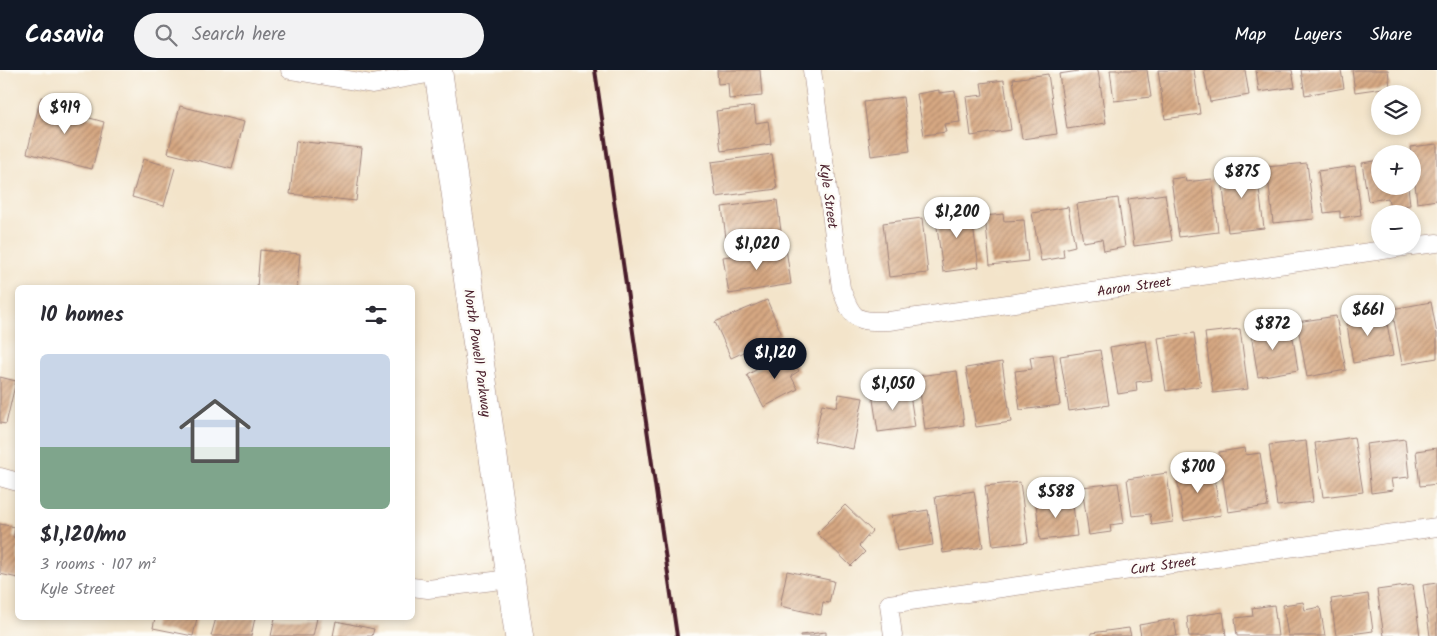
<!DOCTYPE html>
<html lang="en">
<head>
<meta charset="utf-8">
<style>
  :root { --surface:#fff; --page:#f2f2f3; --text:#2b2b33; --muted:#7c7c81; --line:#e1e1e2; --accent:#111827 }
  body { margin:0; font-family:Kalam,sans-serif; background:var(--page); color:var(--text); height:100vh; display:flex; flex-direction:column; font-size:19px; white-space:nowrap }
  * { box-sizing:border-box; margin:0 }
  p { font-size:16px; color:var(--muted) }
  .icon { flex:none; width:28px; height:28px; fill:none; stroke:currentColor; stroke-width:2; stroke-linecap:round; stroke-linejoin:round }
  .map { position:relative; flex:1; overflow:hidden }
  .side { position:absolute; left:15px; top:215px; width:400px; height:335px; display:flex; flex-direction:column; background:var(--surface); border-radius:8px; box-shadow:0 2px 8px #0003 }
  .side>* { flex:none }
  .fabs { position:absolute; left:1371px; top:15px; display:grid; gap:10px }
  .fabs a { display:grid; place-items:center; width:50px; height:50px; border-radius:50%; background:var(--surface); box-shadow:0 2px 8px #0003; font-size:25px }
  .price { position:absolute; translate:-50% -42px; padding:0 11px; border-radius:18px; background:#fff; color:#222; font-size:16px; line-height:32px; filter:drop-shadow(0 1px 2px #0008) }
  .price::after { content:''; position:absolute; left:50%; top:30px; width:15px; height:11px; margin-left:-8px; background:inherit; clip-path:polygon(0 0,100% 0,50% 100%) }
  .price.selected { background:var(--accent); color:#fff }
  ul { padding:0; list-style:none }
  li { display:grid; align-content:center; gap:10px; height:265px; padding:0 25px }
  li+li { border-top:1px solid var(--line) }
  li span { display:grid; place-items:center; height:155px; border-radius:8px; color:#555 }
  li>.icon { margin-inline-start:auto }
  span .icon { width:90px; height:90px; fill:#fffc; stroke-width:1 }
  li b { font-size:21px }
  h2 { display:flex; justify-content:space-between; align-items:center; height:60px; padding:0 25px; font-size:21px }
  header { display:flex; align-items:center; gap:30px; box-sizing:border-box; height:70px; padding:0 25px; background:var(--accent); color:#fff }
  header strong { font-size:24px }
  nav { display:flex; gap:28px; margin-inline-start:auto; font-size:18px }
  .search { width:350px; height:45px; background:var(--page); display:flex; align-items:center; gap:12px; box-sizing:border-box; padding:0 18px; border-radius:28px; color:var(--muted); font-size:19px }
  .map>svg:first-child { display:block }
</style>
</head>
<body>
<header>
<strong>Casavia</strong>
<div class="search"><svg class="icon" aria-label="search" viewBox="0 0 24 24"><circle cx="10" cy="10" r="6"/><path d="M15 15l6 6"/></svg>Search here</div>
<nav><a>Map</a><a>Layers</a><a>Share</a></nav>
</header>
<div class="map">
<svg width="1437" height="566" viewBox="0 0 1437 566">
  <defs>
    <pattern id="building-hatch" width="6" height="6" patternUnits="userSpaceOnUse" patternTransform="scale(1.25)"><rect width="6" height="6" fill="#d6a882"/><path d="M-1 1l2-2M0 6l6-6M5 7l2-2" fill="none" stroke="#b0886b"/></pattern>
  </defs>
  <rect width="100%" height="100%" fill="#fdfcf7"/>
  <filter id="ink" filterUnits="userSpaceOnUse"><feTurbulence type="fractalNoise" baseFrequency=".02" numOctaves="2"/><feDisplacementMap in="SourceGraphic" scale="10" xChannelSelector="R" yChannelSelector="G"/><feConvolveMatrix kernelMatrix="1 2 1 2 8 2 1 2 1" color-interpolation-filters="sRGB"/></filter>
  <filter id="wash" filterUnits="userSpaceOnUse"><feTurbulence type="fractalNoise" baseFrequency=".0096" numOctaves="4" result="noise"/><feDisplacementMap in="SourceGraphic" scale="20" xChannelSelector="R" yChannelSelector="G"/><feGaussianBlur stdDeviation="1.12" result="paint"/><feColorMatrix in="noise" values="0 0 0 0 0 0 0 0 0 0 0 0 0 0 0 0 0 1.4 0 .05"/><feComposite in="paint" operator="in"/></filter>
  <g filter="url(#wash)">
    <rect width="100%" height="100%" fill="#f3e4ca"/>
    <g id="blocks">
      <path fill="url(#building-hatch)" d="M717,0h43l2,26 -33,3 -1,-16 -10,1z
        M1085,0h13l8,53 -39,6 -8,-55z
        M1110,0h37l4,27 -37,4z
        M1158,0h36l6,44 -35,5z
        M1204,0h41l4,25 -39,7z
        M1256,0h36l3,17 -36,5z
        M1301,0h40l3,18 -39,7z
        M1352,0h36l2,17 -35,5z
        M1048,4l9,60 -35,5 -9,-60z
        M1004,10l7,50 -40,6 -5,-39 17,-2 -2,-12z
        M939,20v3l16,-2 5,31 -16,2 2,8 -22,3 -7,-41z
        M41,27l25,6 -1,8 39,11 -12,47 -65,-16z
        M903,27l7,54 -39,5 -7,-54z
        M180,36l64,16 -12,47 -64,-16z
        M754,36l2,17 12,-2 3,23 -50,7 -5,-40z
        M296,71l66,7 -6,53 -66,-7z
        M1437,74v56l-20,3 -5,-49h-1l-1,-7z
        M772,84l5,35 -61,8 -5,-35z
        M143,89l32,9 -11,38 -32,-9z
        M1380,90v26h28l2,19 -20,3 -2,-10 -20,3 -6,-38z
        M1307,93l7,56 -41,4 -6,-56z
        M1256,96l8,62 -36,4 -7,-62z
        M1355,96l6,49 -21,3v-7l-16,2 -6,-42z
        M1185,107l1,5 26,-3 6,53 -39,5 -8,-58z
        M1165,124l7,47 -38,5 -6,-47z
        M1118,128l7,49 -21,4 -2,-12 -19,3 -6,-38z
        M777,130l5,39 -55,7 -5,-39z
        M970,136l9,61 -36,5 -8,-60z
        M1068,137l7,39 -12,3 1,8 -23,4 -9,-48z
        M1003,144l1,7 20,-1 4,41 -38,4 -5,-49z
        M922,148l6,55 -39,4 -6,-54z
        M786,178l5,36 -62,10 -6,-37z
        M260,180l40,4 -3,34h-40z
        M767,230l15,35 -51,23 -16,-36z
        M1431,232l6,32v24l-35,6 -10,-55z
        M1368,239l2,12 16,-3 7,38 -40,7 -8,-51z
        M1336,246l10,54 -39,7 -10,-55z
        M1272,254l2,11 18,-3 6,38 -40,7 -8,-50z
        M1240,259l8,60 -35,4 -8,-60z
        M1194,263l7,53 -35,5 -8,-53z
        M1146,271l6,39 -16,2 1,9 -19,3 -8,-47z
        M1100,280l9,55 -40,6 -9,-55z
        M788,282l11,19 -8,5 7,13 -34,18 -17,-32z
        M1053,284l7,51 -40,5 -5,-39 17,-2 -2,-12z
        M1002,292l9,60 -35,5 -10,-59z
        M957,301l7,54 -39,5 -7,-54z
        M0,307l16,4 -10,43 -6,-1z
        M895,320l2,6 13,-1 5,32 -37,5 -6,-39z
        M839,324l24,4 -10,51 -39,-8 8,-37 15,3z
        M1354,367l9,55 -40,5 -8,-54z
        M1405,369l4,38 -18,2 2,11 -22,3 -5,-49z
        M1306,371l7,61 -36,4 -8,-61z
        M1245,378l1,7 14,-2 8,53 -40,6 -9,-60z
        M1437,378v36l-17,2 -4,-35z
        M1212,397l9,48 -37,6 -8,-49z
        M1167,403l6,49 -21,3 -2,-11 -18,2 -5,-37z
        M1020,412l8,60 -35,4 -8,-60z
        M1118,413l6,40 -14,2 1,7 -22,3 -7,-48z
        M974,421l9,56 -40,6 -8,-56z
        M1072,428l5,38 -37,4 -4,-37z
        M845,435l27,26 -13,15 6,6 -14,14 -34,-33z
        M928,440l5,35 -36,6 -6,-35z
        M0,454l15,3 -2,10 5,1v40l-18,-4z
        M787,501l47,10 -5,22 -6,-1 -2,13 -41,-9z
        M1437,513v53h-7l-7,-51z
        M1413,515l7,51h-36l-7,-46z
        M1368,524l5,37 -37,5 -5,-37z
        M1303,532l2,8 15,-3 5,29h-37l-5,-31z
        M1274,535l4,31h-41l-2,-18 18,-2 -1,-8z
        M1223,542l3,24h-37l-2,-19z
        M155,548h42l-4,18 -40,-8z
        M216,548h39l-4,18h-40z
        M275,548h42l-4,18h-42z
        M1174,549l3,17h-36l-2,-11z
        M336,551l38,8 -2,7h-39z
        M1129,558l2,8h-40v-3z
        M826,562v4h-26v-1z"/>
    </g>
  </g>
  <g filter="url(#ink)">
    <use href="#blocks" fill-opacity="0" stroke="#9e827a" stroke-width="1"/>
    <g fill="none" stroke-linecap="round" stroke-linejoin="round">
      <defs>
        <path id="minor" d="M290,0l82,14 67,-12
          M812,0l29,218c11,32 15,34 48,33l522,-75
          M1412,176l25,-3
          M0,407l18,5
          M412,517l16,2 82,-10
          M893,566l-4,-32 548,-77"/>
        <path id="primary" d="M438,0l81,566"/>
      </defs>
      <use href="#minor" stroke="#9e827a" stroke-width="19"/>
      <use href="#primary" stroke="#9e827a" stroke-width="29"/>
      <use href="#minor" stroke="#fff" stroke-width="18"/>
      <use href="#primary" stroke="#fff" stroke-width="28"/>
      <path stroke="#4a1f2b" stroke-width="4" d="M595,0l82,566"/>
    </g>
  </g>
  <g text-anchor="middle" stroke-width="5" stroke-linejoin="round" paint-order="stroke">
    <g font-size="14" fill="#4a1f2b" stroke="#fdfcf7">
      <text transform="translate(829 126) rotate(82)" y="5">Kyle Street</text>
      <text transform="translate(1134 216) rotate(-8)" y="5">Aaron Street</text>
      <text transform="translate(478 283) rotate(82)" y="5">North Powell Parkway</text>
      <text transform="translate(1163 495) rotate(-8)" y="5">Curt Street</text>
    </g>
  </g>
</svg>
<div class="fabs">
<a><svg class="icon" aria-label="layers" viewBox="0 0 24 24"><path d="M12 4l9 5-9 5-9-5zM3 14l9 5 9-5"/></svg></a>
<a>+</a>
<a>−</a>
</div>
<b class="price" style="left:65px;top:65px">$919</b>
<b class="price" style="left:1242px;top:129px">$875</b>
<b class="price" style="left:957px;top:169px">$1,200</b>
<b class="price" style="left:757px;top:201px">$1,020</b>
<b class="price" style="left:1368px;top:267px">$661</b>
<b class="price" style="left:1273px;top:281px">$872</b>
<b class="price selected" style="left:775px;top:310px">$1,120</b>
<b class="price" style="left:893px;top:341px">$1,050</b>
<b class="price" style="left:1198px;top:424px">$700</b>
<b class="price" style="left:1056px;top:449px">$588</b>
<section class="side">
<h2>10 homes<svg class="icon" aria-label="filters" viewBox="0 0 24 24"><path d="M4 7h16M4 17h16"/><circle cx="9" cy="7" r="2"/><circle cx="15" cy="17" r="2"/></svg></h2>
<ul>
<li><span style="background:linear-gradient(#c9d6e8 60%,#7fa58c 0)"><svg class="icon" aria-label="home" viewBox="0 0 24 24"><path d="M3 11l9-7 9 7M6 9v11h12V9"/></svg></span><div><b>$1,120/mo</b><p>3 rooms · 107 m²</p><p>Kyle Street</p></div></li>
</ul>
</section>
</div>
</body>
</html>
